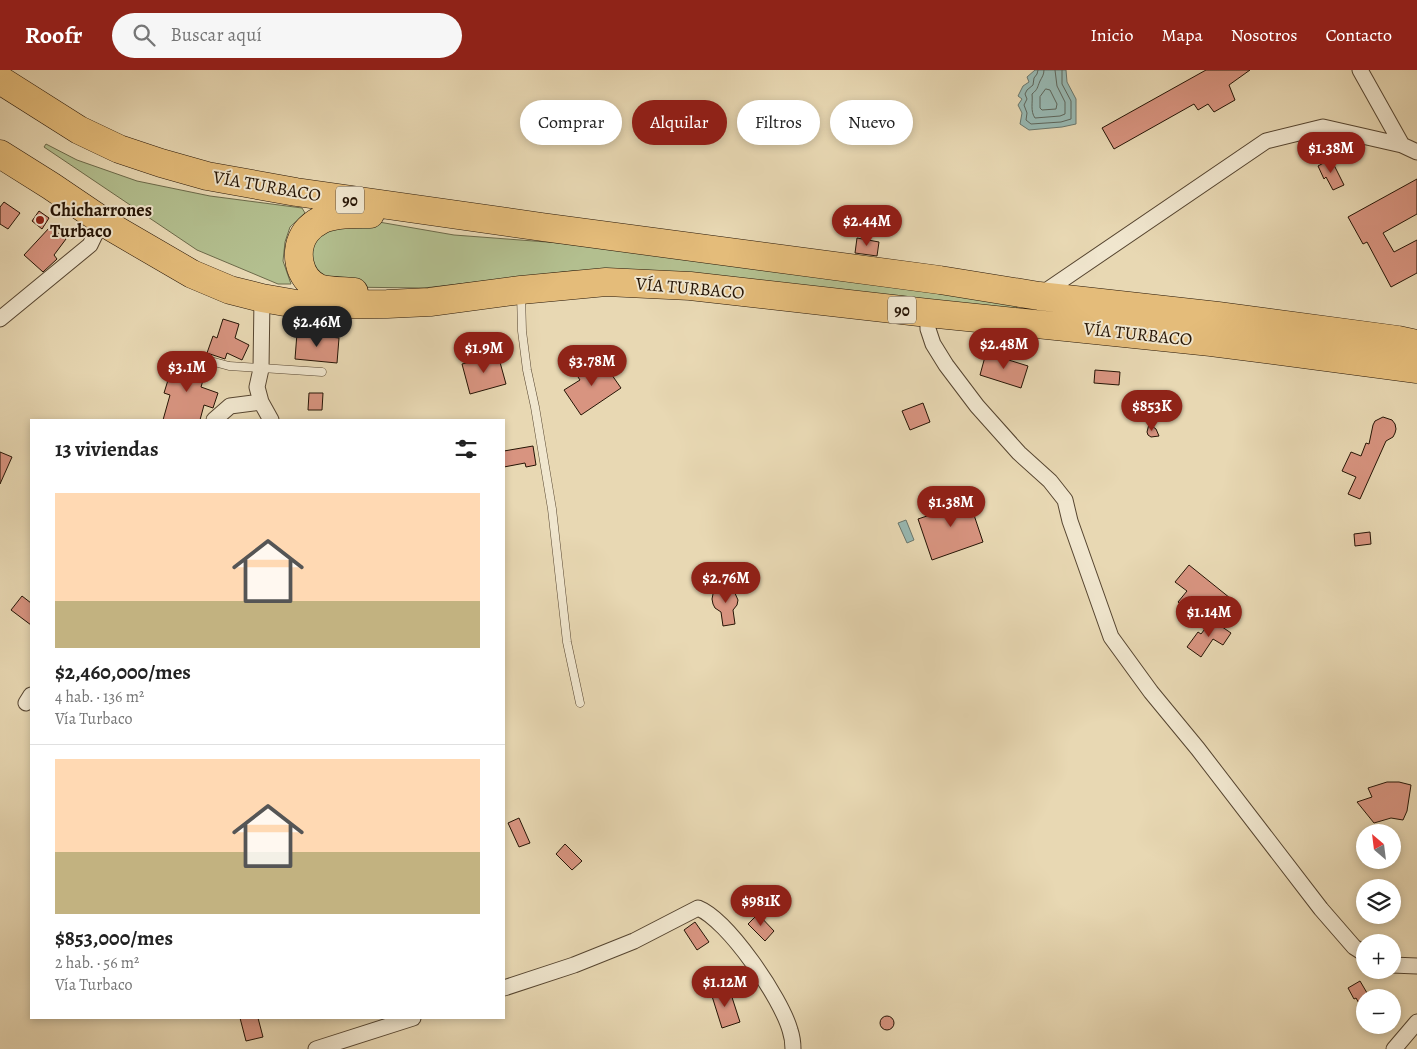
<!DOCTYPE html>
<html lang="es">
<head>
<meta charset="utf-8">
<style>
  :root { --surface:#fff; --page:#f6f6f6; --text:#222; --muted:#767676; --line:#e0e0e0; --accent:#8f2418 }
  body { margin:0; font-family:Alegreya,serif; background:var(--page); color:var(--text); height:100vh; display:flex; flex-direction:column; font-size:19px; white-space:nowrap }
  * { box-sizing:border-box; margin:0 }
  p { font-size:16px; color:var(--muted) }
  .icon { flex:none; width:28px; height:28px; fill:none; stroke:currentColor; stroke-width:2; stroke-linecap:round; stroke-linejoin:round }
  .map { position:relative; flex:1; overflow:hidden }
  .details { position:absolute; left:30px; top:349px; width:475px; height:600px; display:flex; flex-direction:column; background:var(--surface); border-radius:0px; box-shadow:0 2px 8px #0003 }
  .details>* { flex:none }
  .banner { position:absolute; left:520px; top:30px; width:475px; height:45px; display:flex; gap:10px }
  .needle { width:32px; rotate:332deg }
  .fabs { position:absolute; left:1356px; top:754px; display:grid; gap:10px }
  .fabs a { display:grid; place-items:center; width:45px; height:45px; border-radius:50%; background:var(--surface); box-shadow:0 2px 8px #0003; font-size:25px }
  .price { position:absolute; translate:-50% -42px; padding:0 11px; border-radius:18px; background:var(--accent); color:#fff; font-size:16px; line-height:32px; filter:drop-shadow(0 1px 2px #0008) }
  .price::after { content:''; position:absolute; left:50%; top:30px; width:15px; height:11px; margin-left:-8px; background:inherit; clip-path:polygon(0 0,100% 0,50% 100%) }
  .price.current { background:#222; color:#fff }
  ul { padding:0; list-style:none }
  li { display:grid; align-content:center; gap:10px; height:265px; padding:0 25px }
  li+li { border-top:1px solid var(--line) }
  li span { display:grid; place-items:center; height:155px; border-radius:0px; color:#555 }
  li>.icon { margin-inline-start:auto }
  span .icon { width:90px; height:90px; fill:#fffc; stroke-width:1 }
  li b { font-size:21px }
  h2 { display:flex; justify-content:space-between; align-items:center; height:60px; padding:0 25px; font-size:21px }
  .chip { padding:0 18px; border-radius:22px; background:var(--surface); box-shadow:0 2px 8px #0003; font-size:18px; line-height:45px }
  .chip.current { background:var(--accent); color:#fff }
  header { display:flex; align-items:center; gap:30px; box-sizing:border-box; height:70px; padding:0 25px; background:var(--accent); color:#fff }
  header strong { font-size:24px }
  nav { display:flex; gap:28px; margin-inline-start:auto; font-size:18px }
  .search { width:350px; height:45px; background:var(--page); display:flex; align-items:center; gap:12px; box-sizing:border-box; padding:0 18px; border-radius:28px; color:var(--muted); font-size:19px }
  .map>svg:first-child { display:block }
</style>
</head>
<body>
<header>
<strong>Roofr</strong>
<div class="search"><svg class="icon" aria-label="search" viewBox="0 0 24 24"><circle cx="10" cy="10" r="6"/><path d="M15 15l6 6"/></svg>Buscar aquí</div>
<nav><a>Inicio</a><a>Mapa</a><a>Nosotros</a><a>Contacto</a></nav>
</header>
<div class="map">
<svg width="1417" height="979" viewBox="0 0 1417 979">
  <rect width="100%" height="100%" fill="#e8d8b3"/>
  <filter id="stains"><feTurbulence type="fractalNoise" baseFrequency=".004" numOctaves="4"/><feColorMatrix values="0 0 0 0 .2 0 0 0 0 .09 0 0 0 0 .02 0 0 0 .5 -.17"/></filter>
  <radialGradient id="worn" r=".72"><stop offset=".6" stop-color="#630" stop-opacity="0"/><stop offset="1" stop-color="#630" stop-opacity=".3"/></radialGradient>
  <path fill="#b3bf8f" stroke="#6c6a4a" d="M46,74l31,16 60,21 73,15 92,12 3,5 -15,14 -5,15 -2,19 8,23h-13l-81,-34 -153,-103z
    M373,151l81,14 106,8 464,59 -12,9 -393,-39 -47,-1 -148,17 -84,-1 -30,-20 -1,-28 14,-12z"/>
  <path fill="#98b9b3" stroke="#6a776d" d="M1035,0h31l1,12 9,17v25l-14,3 -33,3 -9,-6 2,-11 -4,-8 4,-6 -4,-3 5,-10 6,-4 -2,-5z
    M906,450l8,20 -7,3 -9,-20z"/>
  <g fill="none" stroke-linecap="round" stroke-linejoin="round">
    <path stroke="#5e665c" stroke-width="1" d="M1038,0l-1,4 -3,4 -1,7 -6,5 -2,4 2,5 -3,6 3,8 -1,7 5,4 30,-2 10,-3v-18l-9,-17v-14
      M1044,0c0,5 -2,7 -4,11 -3,7 -2,8 -8,13 1,8 -2,17 3,24l25,-2 5,-2v-12l-8,-16 -2,-16
      M1046,19l4,1 7,14 -1,5 -14,1 -2,-2v-11z"/>
  </g>
  <path fill="#d89480" stroke="#251405" d="M1206,0h44l-21,15 6,15 -21,12 -6,-8 -10,6 -4,-6 -80,45 -12,-21z
    M1331,89l13,26 -11,5 -7,-13 -2,2 -6,-13z
    M1417,109v35l-34,19 11,19 23,-12v33l-26,14 -24,-45 -4,2 -15,-27z
    M4,132l16,11 -12,16 -8,-5v-17z
    M39,141l10,7 -7,11 -10,-8z
    M50,157l16,12 -12,16 3,4 -14,13 -19,-17z
    M857,168l22,4 -2,14 -22,-3z
    M223,249l16,5 -4,14 14,7 -7,15 -15,-7 -2,6 -18,-6 6,-17 4,2z
    M297,263l42,5 -2,25 -42,-4z
    M986,283l42,13 -7,22 -41,-13z
    M498,285l8,29 -36,10 -8,-30z
    M600,288l21,30 -40,27 -17,-25 16,-10 -4,-6z
    M177,290l3,1 11,8 2,-7 14,5 -6,20 17,6 -5,15 -9,-3 -4,15h-37l7,-25 -6,-2 9,-29z
    M1095,300l25,2 -1,13 -25,-2z
    M309,323h14l-1,17h-14z
    M923,333l7,19 -20,8 -8,-19z
    M1383,347l9,3 3,4 1,5 -1,4 -2,4 -7,4 -26,58 -12,-5 8,-17 -14,-6 9,-19 10,4 5,-13 3,1 4,-19 2,-4z
    M1149,354l7,5 3,7 -8,1 -3,-2 -1,-3z
    M533,376l3,19 -10,2 -1,-4 -21,4v-16z
    M0,382l12,5 -12,27z
    M966,421l17,51 -51,18 -14,-41 30,-10 -4,-11z
    M1370,462l1,12 -16,2 -1,-12z
    M1189,495l41,33 -13,17 -21,-16 -9,10 -9,-7 9,-11 -12,-9z
    M725,517l9,4 4,9 -1,5 -4,5 2,14 -12,2 -2,-14 -6,-4 -2,-4 -1,-5 1,-5 3,-4 4,-2z
    M22,526l9,7v22l-20,-15z
    M1212,550l19,13 -8,12 -10,-6 -12,18 -14,-10 11,-15 3,2z
    M1387,712h12l12,3 -4,26 -4,9 -12,-2 -17,5 -17,-21 15,-5 -4,-9z
    M519,748l11,25 -11,4 -11,-24z
    M565,774l17,17 -10,9 -16,-16z
    M758,844l16,17 -9,10 -17,-17z
    M695,852l14,20 -12,8 -13,-20z
    M1360,911l10,17h-5v16l-9,-16 -2,1 -6,-11z
    M729,918l11,34 -18,6 -11,-35z
    M880 953a7 7 0 1 1 14 0a7 7 0 1 1-14 0Z
    M240,948h18l5,19 -17,4z"/>
  <g fill="none" stroke-linecap="round" stroke-linejoin="round">
    <defs>
      <path id="lane" d="M521,224l1,37 5,39 8,37 17,102 15,133 13,61
        M196,287l33,9 93,6"/>
      <path id="street" d="M1360,0l42,75
        M1040,225l226,-154 57,-14 79,18 15,7
        M262,228l-1,71 -4,18 4,15 10,18
        M928,243v16l5,15 13,21 31,41 42,47 31,28 15,19 5,21 41,116 40,55 47,57 123,160 33,38 11,7
        M0,249l90,-74 12,-25
        M214,350l16,-14 31,-4
        M26,633l5,-8
        M1392,895l25,1
        M504,918l70,-23 60,-24 64,-33c30,12 83,90 92,122 2,6 3,13 3,19
        M316,979l97,-31
        M1394,979l23,-27"/>
      <path id="highway" d="M0,10l79,50 40,19 42,14 46,13 89,16 246,35 398,53 99,16 179,20 180,24 19,4
        M0,84l51,32 62,42 79,46 38,16 32,8 40,7 85,-1 43,-2 91,-12 85,-8 84,4 238,27 283,29 206,27
        M354,222c-10,-1 -27,-1 -35,-4 -21,-9 -26,-38 -13,-56 4,-5 9,-9 15,-12 13,-7 34,-6 49,-6"/>
    </defs>
    <use href="#lane" stroke="#564530" stroke-width="9"/>
    <use href="#street" stroke="#564530" stroke-width="17"/>
    <use href="#highway" stroke="#251405" stroke-width="29"/>
    <use href="#lane" stroke="#f0e6ce" stroke-width="8"/>
    <use href="#street" stroke="#f0e6ce" stroke-width="15"/>
    <use href="#highway" stroke="#e4bc7a" stroke-width="28"/>
  </g>
  <circle fill="#8f2418" stroke="#f0e6ce" stroke-width="2" cx="40" cy="150" r="5"/>
  <g text-anchor="middle" stroke-width="4" stroke-linejoin="round" paint-order="stroke">
    <g fill="#f0e6ce" stroke="#625341" stroke-width="1">
      <rect x="336" y="116.5" width="28" height="27" rx="4"/>
      <rect x="888" y="226.5" width="28" height="27" rx="4"/>
    </g>
    <g font-size="16" font-weight="bold" fill="#251405">
      <text x="350" y="136">90</text>
      <text x="902" y="246">90</text>
    </g>
    <g font-size="18" fill="#251405" stroke="#f0e6ce">
      <text transform="translate(267 116) rotate(10)" y="6">VÍA TURBACO</text>
      <text transform="translate(690 218) rotate(5)" y="6">VÍA TURBACO</text>
      <text transform="translate(1138 264) rotate(6)" y="6">VÍA TURBACO</text>
    </g>
    <g font-size="18" font-weight="bold" fill="#251405" stroke="#f0e6ce" text-anchor="start">
      <text x="50" y="146">Chicharrones<tspan x="50" dy="21">Turbaco</tspan></text>
    </g>
  </g>
  <rect width="100%" height="100%" filter="url(#stains)"/>
  <rect width="100%" height="100%" fill="url(#worn)"/>
</svg>
<div class="fabs">
<a><svg class="needle" viewBox="-14 -14 28 28"><path d="M0-13l5 13h-10z" fill="#e53935"/><path d="M0 13l5-13h-10z" fill="#767676"/></svg></a>
<a><svg class="icon" aria-label="layers" viewBox="0 0 24 24"><path d="M12 4l9 5-9 5-9-5zM3 14l9 5 9-5"/></svg></a>
<a>+</a>
<a>−</a>
</div>
<b class="price" style="left:1331px;top:104px">$1.38M</b>
<b class="price" style="left:867px;top:177px">$2.44M</b>
<b class="price current" style="left:317px;top:278px">$2.46M</b>
<b class="price" style="left:1004px;top:300px">$2.48M</b>
<b class="price" style="left:484px;top:304px">$1.9M</b>
<b class="price" style="left:592px;top:317px">$3.78M</b>
<b class="price" style="left:187px;top:323px">$3.1M</b>
<b class="price" style="left:1152px;top:362px">$853K</b>
<b class="price" style="left:951px;top:458px">$1.38M</b>
<b class="price" style="left:726px;top:534px">$2.76M</b>
<b class="price" style="left:1209px;top:568px">$1.14M</b>
<b class="price" style="left:761px;top:857px">$981K</b>
<b class="price" style="left:725px;top:938px">$1.12M</b>
<div class="banner">
<a class="chip">Comprar</a>
<a class="chip current">Alquilar</a>
<a class="chip">Filtros</a>
<a class="chip">Nuevo</a>
</div>
<section class="details">
<h2>13 viviendas<svg class="icon" aria-label="filters" viewBox="0 0 24 24"><path d="M4 7h16M4 17h16"/><circle cx="9" cy="7" r="2"/><circle cx="15" cy="17" r="2"/></svg></h2>
<ul>
<li><span style="background:linear-gradient(#ffd9b3 70%,#c2b280 0)"><svg class="icon" aria-label="home" viewBox="0 0 24 24"><path d="M3 11l9-7 9 7M6 9v11h12V9"/></svg></span><div><b>$2,460,000/mes</b><p>4 hab. · 136 m²</p><p>Vía Turbaco</p></div></li>
<li><span style="background:linear-gradient(#ffd9b3 60%,#c2b280 0)"><svg class="icon" aria-label="home" viewBox="0 0 24 24"><path d="M3 11l9-7 9 7M6 9v11h12V9"/></svg></span><div><b>$853,000/mes</b><p>2 hab. · 56 m²</p><p>Vía Turbaco</p></div></li>
</ul>
</section>
</div>
</body>
</html>
